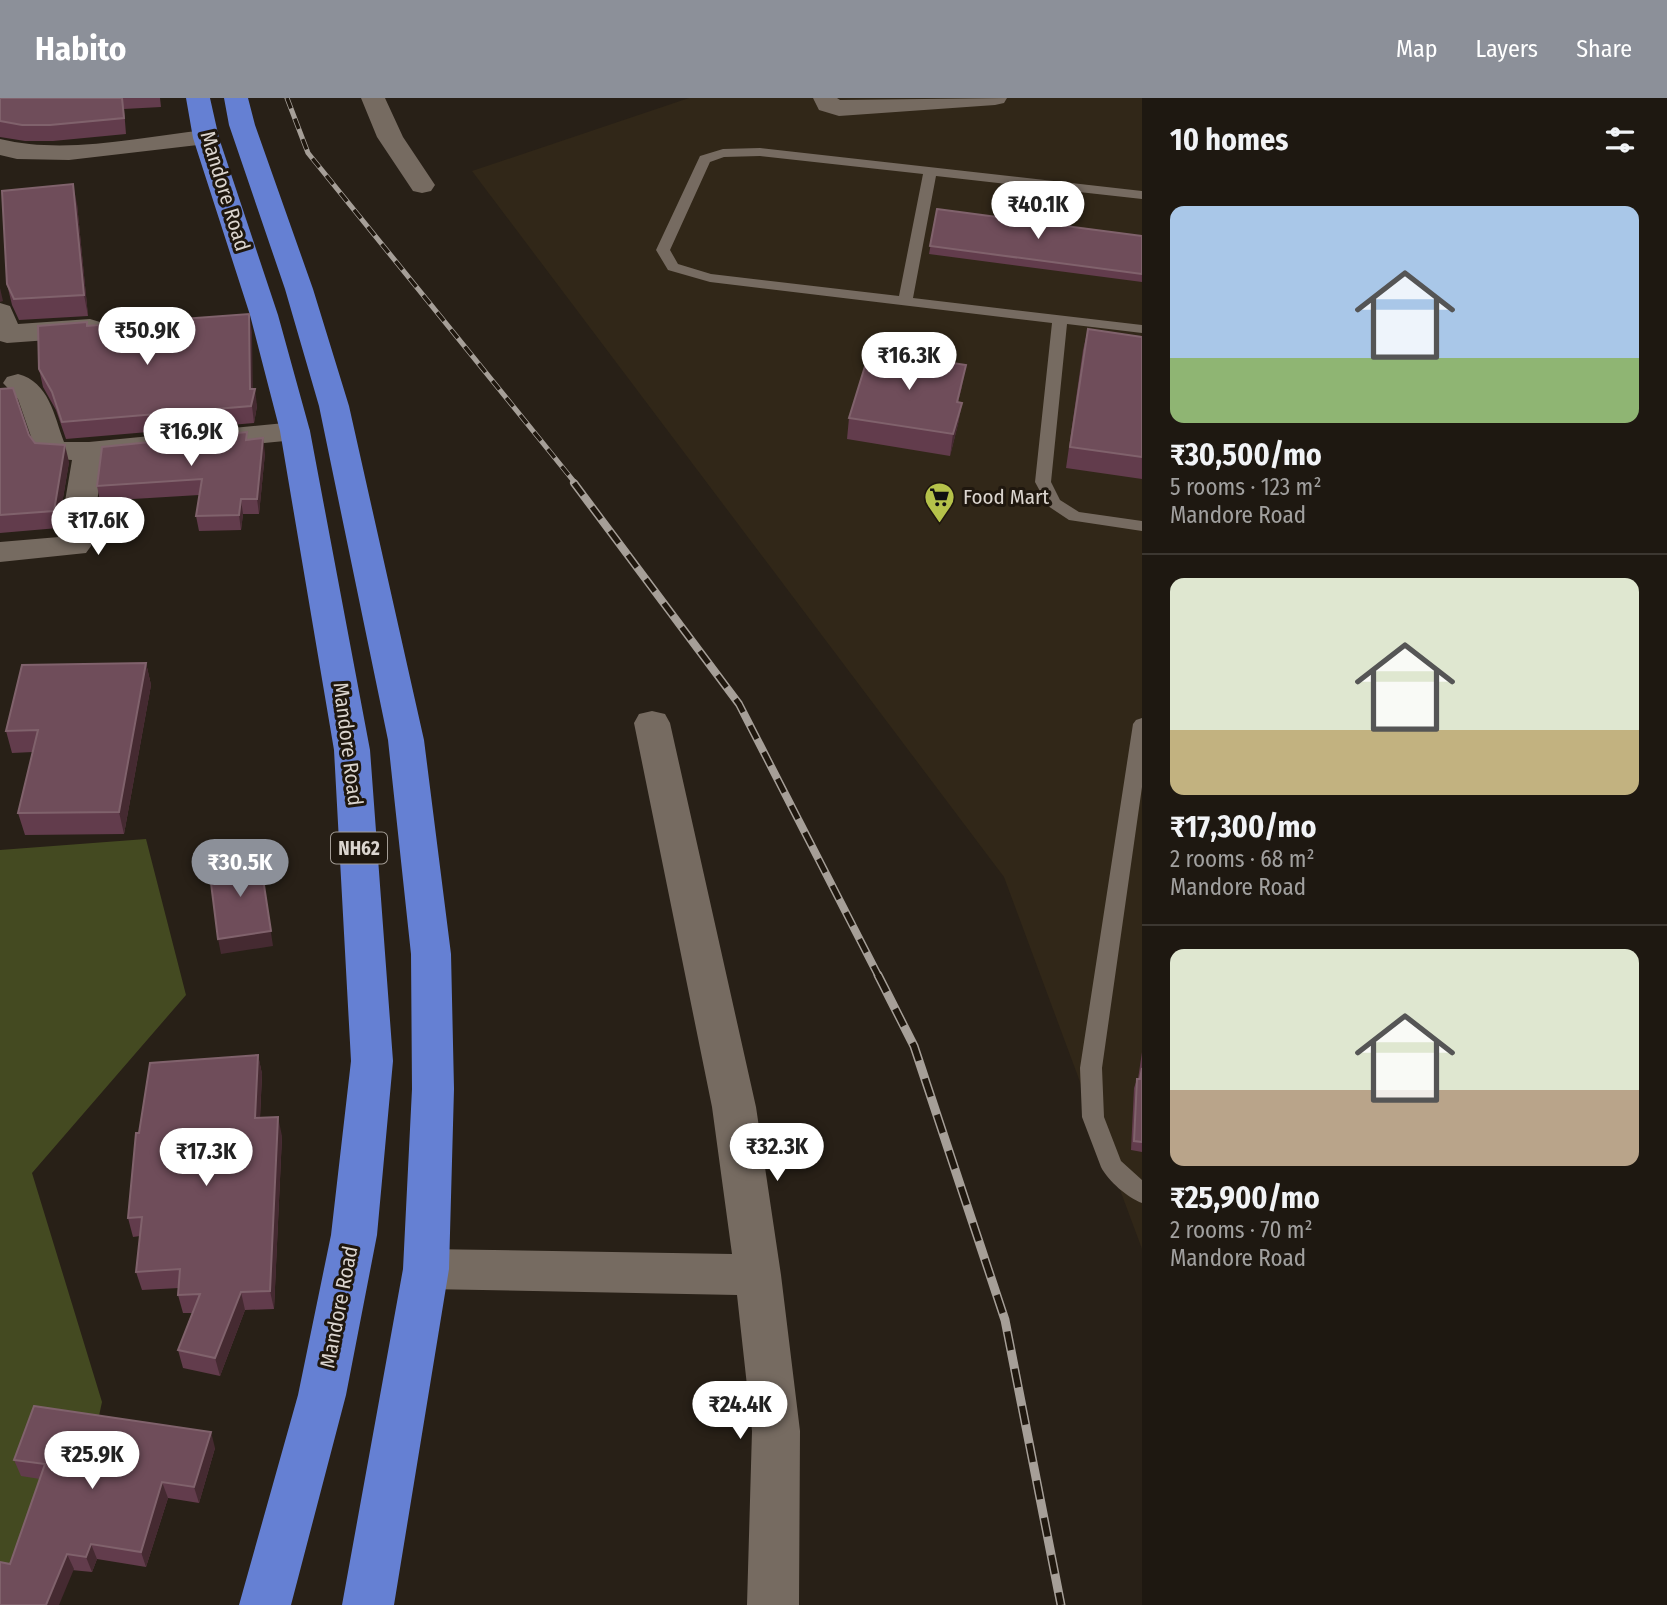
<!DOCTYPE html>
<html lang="en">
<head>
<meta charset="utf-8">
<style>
  :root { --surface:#1e1811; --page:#26211a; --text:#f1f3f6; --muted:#a1a09f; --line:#3c3731; --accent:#8c9099 }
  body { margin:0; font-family:"Fira Sans Condensed",sans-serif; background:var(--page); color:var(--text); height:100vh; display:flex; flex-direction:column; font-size:26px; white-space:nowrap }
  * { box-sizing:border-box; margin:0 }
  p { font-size:23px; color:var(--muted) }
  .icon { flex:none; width:38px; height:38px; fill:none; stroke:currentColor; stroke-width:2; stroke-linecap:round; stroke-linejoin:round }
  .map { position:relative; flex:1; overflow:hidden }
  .panel { display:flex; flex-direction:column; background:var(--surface); width:525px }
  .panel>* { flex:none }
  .price { position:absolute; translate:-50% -60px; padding:0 16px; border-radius:24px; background:#fff; color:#222; font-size:23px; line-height:46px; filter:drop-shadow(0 2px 4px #0008) }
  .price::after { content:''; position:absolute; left:50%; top:42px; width:21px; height:16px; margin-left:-10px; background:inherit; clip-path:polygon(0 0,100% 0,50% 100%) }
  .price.on { background:var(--accent); color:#fff }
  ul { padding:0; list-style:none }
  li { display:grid; align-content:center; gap:14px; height:371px; padding:0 28px }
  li+li { border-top:2px solid var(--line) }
  li span { display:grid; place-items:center; height:217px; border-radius:14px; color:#555 }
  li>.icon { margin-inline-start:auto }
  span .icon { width:126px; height:126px; fill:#fffc; stroke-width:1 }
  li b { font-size:30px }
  h2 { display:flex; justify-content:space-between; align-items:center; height:84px; padding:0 28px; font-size:30px }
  header { display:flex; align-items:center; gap:42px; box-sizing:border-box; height:98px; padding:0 35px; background:var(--accent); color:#fff }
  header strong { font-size:33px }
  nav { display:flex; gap:38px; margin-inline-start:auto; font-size:24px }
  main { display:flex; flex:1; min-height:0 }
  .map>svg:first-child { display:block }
</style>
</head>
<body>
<header>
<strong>Habito</strong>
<nav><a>Map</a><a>Layers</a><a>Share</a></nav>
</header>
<main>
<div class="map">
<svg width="1142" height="1507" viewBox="0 0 1142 1507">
  <rect width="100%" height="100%" fill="#282017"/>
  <path fill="#312718" d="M689,0h453v1151l-138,-372 -532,-706z"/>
  <path fill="#444a21" d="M146,741l40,156 -154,178 70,229 -44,203h-58v-755z"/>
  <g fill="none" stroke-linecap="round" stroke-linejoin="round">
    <path fill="#766b61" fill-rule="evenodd" d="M760,50l382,43v8l-206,-23 -23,122 229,27v8l-75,-9 -16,158 9,18 19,12 63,9v10l-73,-11 -21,-14 -13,-24 17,-159 -342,-41 -42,-12 -12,-20 44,-94 23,-7zM760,58l163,18 -24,122 -188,-22 -33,-10 -8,-14 40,-88 14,-5z
      M1142,620v69l-40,281 2,49 17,44 21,19v23c-14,-5 -34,-22 -41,-36l-19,-50 -2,-49 53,-344 3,-4z"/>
    <path fill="#766b61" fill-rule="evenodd" d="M361,0h24l18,39 32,48 -4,6 -9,2 -9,-2 -36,-54z
      M813,0h24l3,2 167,-2 -3,5 -9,2 -156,11 -20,-6z
      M206,32l9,3 4,5 -4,5 -146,17 -52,-1 -17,-4v-16c66,16 140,-2 206,-9z
      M0,205l10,3 8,18 72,-5 10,3 5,6 -5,6 -10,3 -83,6 -7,-2z
      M18,276c31,8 36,41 46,68h25l206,-20 11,2 4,7 -4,7 -11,2 -192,19 -12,87 -5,7 -86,9v-20l59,-5 13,-77 -31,-2 -5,-7 -18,-52 -15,-16 4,-6z
      M652,613l13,3 5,9 86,384 25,168 19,156 -1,174h-52l5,-174 -15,-136 -311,-6 -16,-6 -7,-14 7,-14 16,-6 306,5 -20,-147 -78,-384 5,-9z"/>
    <path fill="#6580d3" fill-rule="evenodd" d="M186,0h24l9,40 59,177 32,116 60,319 23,311 -16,174 -31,160 -55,210h-52l59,-210 33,-160 20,-174 -17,-311 -54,-319 -30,-116 -57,-177z
      M224,0h24l7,27 58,164 36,117 75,334 27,214 3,135 -5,180 -55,336h-52l61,-336 9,-180 -1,-135 -23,-214 -69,-334 -34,-117 -56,-164z"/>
    <defs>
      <path id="rail-far2" d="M287,0l21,55 268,331"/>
      <path id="rail-far1" d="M574,385l165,221 140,273"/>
      <path id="rail" d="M878,877l36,71 91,274 56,285"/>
    </defs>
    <use href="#rail-far2" stroke="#a69f98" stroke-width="5"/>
    <use href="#rail-far1" stroke="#a69f98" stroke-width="8"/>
    <use href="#rail" stroke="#a69f98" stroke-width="9"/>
    <use href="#rail-far2" stroke="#1f170e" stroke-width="3.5" stroke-dasharray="11" stroke-linecap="butt"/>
    <use href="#rail-far1" stroke="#1f170e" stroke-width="5" stroke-dasharray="15" stroke-linecap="butt"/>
    <use href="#rail" stroke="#1f170e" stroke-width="6" stroke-dasharray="19" stroke-linecap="butt"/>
  </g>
  <path fill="#623c4c" d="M0,0h160l1,9 -37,2 2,25 -73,7h-28l-25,-4z
    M77,106l11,112 -69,4 -7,-15 -5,-21z
    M937,111l205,27v46l-213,-28z
    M88,228l164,6v57l5,17 -3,17 -188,16 -10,-29 -13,-23 -4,-18z
    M1088,231l54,8v142l-76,-11 17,-118z
    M962,288l-4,16 4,1 -4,21 -8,32 -103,-17 2,-21z
    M0,291l35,54 34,19 -11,66 -58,5z
    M248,342l17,13 -6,61h-16l-2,16 -42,1 -3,-15 3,-21 -99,6 -3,-15z
    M146,565l5,22 -27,149 -99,1 -7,-22 15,-61 -21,1 -6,-22z
    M1142,954v100l-11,-2 3,-62 3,-9h1z
    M258,957l4,19 -2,44 22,18 -8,173 -29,1 -25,66 -37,-8 -5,-18 14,-37h-9l-5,-18 1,-7 -37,2 -6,-18 4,-36 -7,1 -5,-19 11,-85z
    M215,1350l-16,55 -31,-5 -22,69 -49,-8 -5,13 -82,-8 30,-85 -19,-3 -7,-16z"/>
  <path fill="#452a31" d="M73,86l4,20 11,112 -4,-21z
    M0,190l3,13 -3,1z
    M249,216l3,18 1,67 2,-10 2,17 -3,17 -4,-34z
    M966,267l-4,21 -9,37 4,-21z
    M962,305l-4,21 -8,32 3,-22z
    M263,340l2,15 -6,61 -2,-15z
    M65,347l4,17 -11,66 -4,-17z
    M241,401l2,15 -2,16 -2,-15z
    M146,565l5,22 -27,149 -5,-22z
    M260,761l13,87 -52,8 -3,-15z
    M258,957l4,19 -3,63 -4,-19z
    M278,1019l4,19 -8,173 -4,-18z
    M241,1194l4,18 -25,66 -5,-18z
    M211,1334l4,16 -16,55 -5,-16z
    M162,1384l6,16 -22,69 -5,-15z
    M91,1446l6,15 -5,13 -6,-15z
    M67,1456l7,15 -15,36h-13z"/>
  <path fill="#6f4d5a" stroke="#80626c" stroke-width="2" d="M0,0h122l2,20 -74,7h-28l-22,-4z
    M73,86l11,111 -70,4 -7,-15 -5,-93z
    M937,111l205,27v38l-212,-28z
    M249,216l1,75h5l-4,17 -189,16 -10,-30 -13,-23 -1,-43 49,-4v4z
    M1088,231l54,8v120l-72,-10z
    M870,252l96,15 -9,37 5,1 -9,31 -104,-16z
    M13,290l16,47 6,8 30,2 -11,66 -54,4v-126z
    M247,334l-1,8 17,-2 -6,61h-16l-2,16 -43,1 6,-37 -105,7 5,-39z
    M146,565l-27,149 -101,1 20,-83 -32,1 16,-66z
    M260,761l11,72 -53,8 -9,-72z
    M258,957l-3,63 23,-1 -8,174 -29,1 -26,66 -37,-8 22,-56 -22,1 2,-26 -44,3 6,-55 -14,1 8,-85h3l11,-70z
    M1142,970v74l-8,-1 3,-62h3z
    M34,1308l177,26 -17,55 -32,-5 -21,70 -50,-8 -5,13 -19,-3 -21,51h-46v-43l10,2 35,-100 -31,-4z"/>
  <defs>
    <symbol id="supermarket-pin" viewBox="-11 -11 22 30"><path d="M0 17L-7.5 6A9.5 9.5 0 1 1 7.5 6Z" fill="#b5c24a" stroke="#1f170e"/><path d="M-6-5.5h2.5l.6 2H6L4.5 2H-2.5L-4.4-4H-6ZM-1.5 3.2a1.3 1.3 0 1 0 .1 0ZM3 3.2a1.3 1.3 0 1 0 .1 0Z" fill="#111"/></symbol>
  </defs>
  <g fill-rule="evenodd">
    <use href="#supermarket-pin" x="922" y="382" width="35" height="47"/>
  </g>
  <g text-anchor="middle" stroke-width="6" stroke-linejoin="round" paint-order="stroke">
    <rect fill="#1f170e" stroke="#a39c95" stroke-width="2" x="331" y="734.5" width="56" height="31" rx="5"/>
    <g font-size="19" font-weight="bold" fill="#dbd5cf">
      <text x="359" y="757">NH62</text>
    </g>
    <g font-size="21" fill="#dbd5cf" stroke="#1f170e">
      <text transform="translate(225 93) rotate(73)" y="7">Mandore Road</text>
      <text transform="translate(348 646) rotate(83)" y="7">Mandore Road</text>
      <text transform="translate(339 1209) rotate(-79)" y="7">Mandore Road</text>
    </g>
    <g font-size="21" fill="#dbd5cf" stroke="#1f170e" text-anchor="start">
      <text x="963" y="406">Food Mart</text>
    </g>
  </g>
</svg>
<b class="price" style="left:1038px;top:143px">₹40.1K</b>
<b class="price" style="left:147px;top:269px">₹50.9K</b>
<b class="price" style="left:909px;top:294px">₹16.3K</b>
<b class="price" style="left:191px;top:370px">₹16.9K</b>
<b class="price" style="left:98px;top:459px">₹17.6K</b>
<b class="price on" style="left:240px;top:801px">₹30.5K</b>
<b class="price" style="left:777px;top:1085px">₹32.3K</b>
<b class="price" style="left:206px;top:1090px">₹17.3K</b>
<b class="price" style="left:740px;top:1343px">₹24.4K</b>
<b class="price" style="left:92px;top:1393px">₹25.9K</b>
</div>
<section class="panel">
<h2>10 homes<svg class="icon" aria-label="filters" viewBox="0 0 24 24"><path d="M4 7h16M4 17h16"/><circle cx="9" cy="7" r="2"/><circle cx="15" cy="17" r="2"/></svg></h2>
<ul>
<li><span style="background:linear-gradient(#a9c7e8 70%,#8fb573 0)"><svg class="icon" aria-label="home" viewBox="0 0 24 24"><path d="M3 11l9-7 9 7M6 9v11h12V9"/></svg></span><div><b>₹30,500/mo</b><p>5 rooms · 123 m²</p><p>Mandore Road</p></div></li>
<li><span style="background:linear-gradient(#dfe7d0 70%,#c2b280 0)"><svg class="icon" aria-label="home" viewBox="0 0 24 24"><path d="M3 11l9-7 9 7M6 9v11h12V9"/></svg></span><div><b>₹17,300/mo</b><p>2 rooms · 68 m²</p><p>Mandore Road</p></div></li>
<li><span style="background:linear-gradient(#dfe7d0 65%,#b9a48a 0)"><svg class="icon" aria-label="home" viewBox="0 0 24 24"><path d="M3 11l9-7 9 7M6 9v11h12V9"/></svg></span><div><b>₹25,900/mo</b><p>2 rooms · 70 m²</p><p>Mandore Road</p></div></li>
</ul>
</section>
</main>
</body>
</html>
